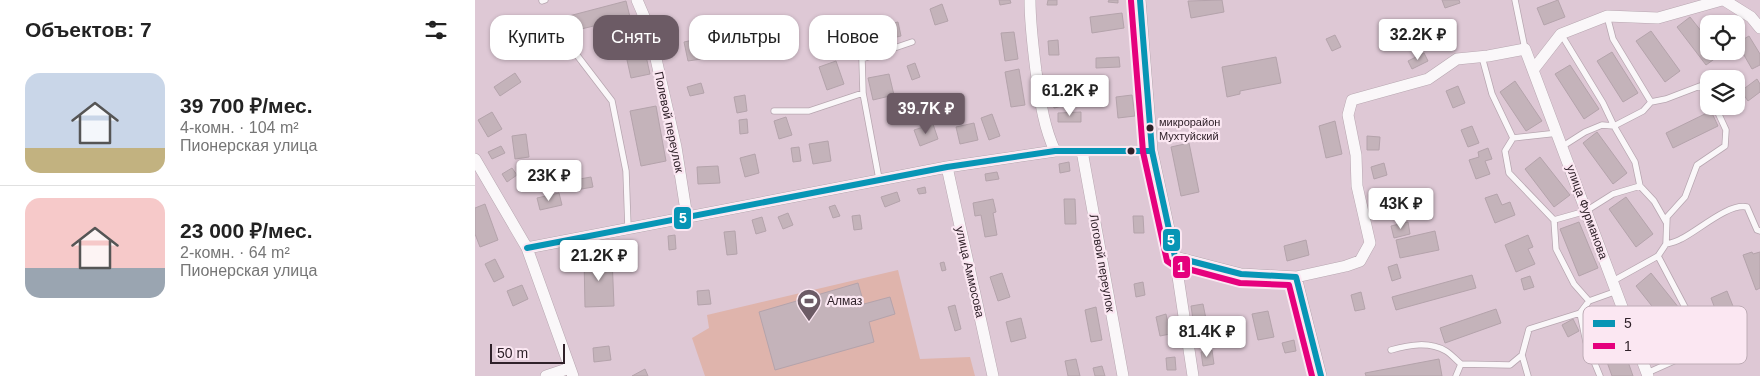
<!DOCTYPE html>
<html lang="ru">
<head>
<meta charset="utf-8">
<style>
  :root { --surface:#fff; --page:#f2f2f2; --text:#222; --muted:#767676; --line:#e0e0e0; --accent:#6c5b65 }
  body { margin:0; font-family:Arial,sans-serif; background:var(--page); color:var(--text); height:100vh; display:flex; flex-direction:column; font-size:19px; white-space:nowrap }
  * { box-sizing:border-box; margin:0 }
  p { font-size:16px; color:var(--muted) }
  .icon { flex:none; width:28px; height:28px; fill:none; stroke:currentColor; stroke-width:2; stroke-linecap:round; stroke-linejoin:round }
  .map { position:relative; flex:1; overflow:hidden }
  .drawer { display:flex; flex-direction:column; background:var(--surface); width:475px }
  .drawer>* { flex:none }
  .hud { position:absolute; left:15px; top:15px; width:475px; height:45px; display:flex; gap:10px }
  .buttons { position:absolute; left:1225px; top:15px; display:grid; gap:10px }
  .buttons a { display:grid; place-items:center; width:45px; height:45px; border-radius:10px; background:var(--surface); box-shadow:0 1px 4px #0004; font-size:25px }
  .scale { position:absolute; left:15px; bottom:12px; width:75px; box-sizing:border-box; padding-left:5px; border:2px solid #2f2129; border-top:0; font-size:14px; line-height:18px; white-space:nowrap; color:#2f2129; -webkit-text-stroke:4px #fbe7f2; paint-order:stroke }
  .price { position:absolute; translate:-50% -42px; padding:0 11px; border-radius:5px; background:#fff; color:#222; font-size:16px; line-height:32px; filter:drop-shadow(0 1px 2px #0008) }
  .price::after { content:''; position:absolute; left:50%; top:30px; width:15px; height:11px; margin-left:-8px; background:inherit; clip-path:polygon(0 0,100% 0,50% 100%) }
  .price.current { background:var(--accent); color:#fff }
  ul { padding:0; list-style:none }
  li { display:flex; align-items:center; gap:15px; height:125px; padding:0 25px }
  li+li { border-top:1px solid var(--line) }
  li span { display:grid; place-items:center; flex:none; width:140px; height:100px; border-radius:15px; color:#555 }
  li>.icon { margin-inline-start:auto }
  span .icon { width:60px; height:60px; fill:#fffc; stroke-width:1 }
  li b { font-size:21px }
  h2 { display:flex; justify-content:space-between; align-items:center; height:60px; padding:0 25px; font-size:21px }
  .chip { padding:0 18px; border-radius:15px; background:var(--surface); box-shadow:0 1px 4px #0004; font-size:18px; line-height:45px }
  .chip.current { background:var(--accent); color:#fff }
  main { display:flex; flex:1; min-height:0 }
  .map>svg:first-child { display:block }
</style>
</head>
<body>
<main>
<section class="drawer">
<h2>Объектов: 7<svg class="icon" aria-label="filters" viewBox="0 0 24 24"><path d="M4 7h16M4 17h16"/><circle cx="9" cy="7" r="2"/><circle cx="15" cy="17" r="2"/></svg></h2>
<ul>
<li><span style="background:linear-gradient(#c9d6e8 75%,#c2b280 0)"><svg class="icon" aria-label="home" viewBox="0 0 24 24"><path d="M3 11l9-7 9 7M6 9v11h12V9"/></svg></span><div><b>39 700 ₽/мес.</b><p>4-комн. · 104 m²</p><p>Пионерская улица</p></div></li>
<li><span style="background:linear-gradient(#f6c9c9 70%,#9aa5b1 0)"><svg class="icon" aria-label="home" viewBox="0 0 24 24"><path d="M3 11l9-7 9 7M6 9v11h12V9"/></svg></span><div><b>23 000 ₽/мес.</b><p>2-комн. · 64 m²</p><p>Пионерская улица</p></div></li>
</ul>
</section>
<div class="map">
<svg width="1285" height="376" viewBox="0 0 1285 376">
  <rect width="100%" height="100%" fill="#dec8d5"/>
  <path fill="#dfb4ac" d="M423,270l22,89 50,-2 5,19h-270l-13,-38 17,-10 -2,-13z"/>
  <path fill="#c4b3ba" stroke="#b4a3ab" d="M524,0h11l1,3 -11,2z
    M573,0h9v5h-10z
    M634,0h9v3l-10,-1z
    M747,0l2,12 -33,6 -3,-17z
    M967,0h17l1,3 -15,5z
    M1083,0l7,17 -21,8 -7,-17z
    M151,1l4,16 -81,20 -3,-15z
    M467,4l6,17 -13,4 -5,-16z
    M647,13l2,15 -32,5 -2,-16z
    M1215,17l19,24v10h8l3,4 -14,10 -29,-38z
    M423,22l3,14 -18,4 -3,-14z
    M394,27l5,16 -13,3 -4,-15z
    M1176,31l29,40 -15,11 -29,-41z
    M539,32l4,27 -13,2 -4,-28z
    M860,35l6,12 -9,4 -6,-12z
    M1274,36l11,18v11l-8,4 -15,-26z
    M223,39l3,20 -13,2 -4,-19z
    M583,40l1,15h-10l-1,-14z
    M169,47l6,27 -19,4 -6,-27z
    M1137,52l26,41 -15,9 -26,-41z
    M949,53l4,8 -16,8 -4,-8z
    M644,57l1,10 -24,1v-10z
    M801,57l5,26 -41,8v3l-13,3 -5,-30z
    M361,61l8,23 -17,6 -8,-23z
    M440,63l5,14 -8,3 -5,-14z
    M1095,65l29,44 -15,10 -29,-45z
    M544,69l6,36 -14,2 -6,-35z
    M40,73l6,9 -21,14 -6,-9z
    M414,74l5,21 -21,5 -5,-22z
    M1282,79l3,5v8l-12,9 -7,-10z
    M1040,81l27,40 -16,10 -26,-39z
    M226,83l3,10 -14,3 -3,-9z
    M983,86l7,17 -12,5 -7,-17z
    M583,88l5,18 -9,2 -5,-18z
    M270,95l2,16 -10,2 -3,-16z
    M657,95l3,21 -17,2 -2,-21z
    M181,106l10,55 -25,5 -11,-55z
    M1236,111l7,15 -45,22 -7,-15z
    M17,112l10,17 -14,8 -10,-17z
    M606,112v10h-23v-9z
    M517,114l8,22 -11,4 -8,-22z
    M311,117l6,18 -13,4 -5,-18z
    M272,119l1,14 -8,1 -1,-14z
    M860,121l7,33 -16,4 -7,-32z
    M499,123l4,17 -18,4 -4,-17z
    M458,124l5,15 -18,7 -6,-16z
    M997,126l7,17 -11,4 -7,-17z
    M1122,132l30,41 -14,11 -30,-41z
    M51,134l3,23 -14,2 -3,-23z
    M892,136l13,1 -1,13h-12z
    M353,141l3,20 -18,3 -4,-20z
    M714,143l10,49 -18,4 -10,-49z
    M26,146l4,7 -13,6 -4,-7z
    M324,147l2,14 -8,1 -2,-14z
    M1013,148l4,11 -7,2 5,13 -14,5 -7,-19 10,-3 -1,-5z
    M280,154l4,19 -14,4 -5,-19z
    M1065,157l30,38 -16,12 -29,-38z
    M594,162l1,9 -10,2 -1,-9z
    M909,163l3,12 -13,4 -3,-12z
    M243,166l2,17 -22,1 -1,-17z
    M37,168l5,7 -10,7 -5,-8z
    M522,172l2,7 -13,2 -1,-7z
    M116,177l2,10 -17,3 -2,-10z
    M450,187l1,6 -7,1 -2,-5z
    M422,192l3,9 -15,6 -4,-10z
    M84,193l3,12 -22,5 -3,-12z
    M1022,194l5,11 8,-3 5,13 -20,8 -10,-25z
    M1151,197l27,37 -17,13 -27,-38z
    M914,198l3,15 -14,3 -3,-15z
    M518,199l3,13 -3,1 4,22 -12,2 -4,-22 -6,1 -2,-13z
    M589,199h11l1,25h-11z
    M10,204l13,36 -18,7 -5,-13v-26z
    M360,205l5,11 -7,2 -4,-11z
    M313,213l5,12 -10,4 -5,-12z
    M385,215l2,14 -8,1 -2,-14z
    M658,216h10l1,17h-10z
    M287,217l4,14 -10,3 -4,-14z
    M933,222l2,12 -16,4 -3,-12z
    M1104,222l19,46 -19,8 -19,-47z
    M260,231l2,23 -10,1 -3,-23z
    M960,231l4,19 -39,8 -4,-18z
    M200,235l1,14 -7,1 -1,-14z
    M1053,235l5,12 -5,2 7,15 -19,8 -11,-27z
    M831,240l3,15 -22,6 -3,-15z
    M1277,252l1,2 7,-2v36l-4,2 -13,-35z
    M137,257l2,49 -29,1 -1,-49z
    M20,259l9,18 -10,5 -9,-18z
    M469,262l2,8 -4,1 -2,-8z
    M922,264l4,14 -9,3 -4,-14z
    M527,273l8,24 -12,4 -8,-24z
    M1176,273l28,35 -16,12 -27,-34z
    M997,275l4,13 -80,22 -4,-13z
    M1055,276l4,11 -10,3 -3,-11z
    M668,282l2,13 -9,2 -2,-13z
    M383,283l6,21 26,-7 5,17 -26,8 5,20 -99,28 -16,-58z
    M47,285l6,14 -15,7 -6,-15z
    M234,290l2,14 -13,1 -1,-14z
    M1252,291l15,38 -17,6 -14,-37z
    M886,292l4,17 -10,2 -4,-16z
    M728,304l4,20 -13,2 -3,-20z
    M480,305l6,24 -6,2 -7,-24z
    M621,307l6,33 -11,2 -6,-32z
    M1021,309l5,14 -56,20 -5,-15z
    M793,311l6,26 -16,3 -6,-26z
    M1136,313l22,63h-21l-20,-56z
    M691,314l4,20 -10,2 -4,-19z
    M546,318l5,20 -15,4 -5,-20z
    M1098,319l6,12 -11,6 -6,-12z
    M819,340l2,11 -11,2 -3,-10z
    M134,346l2,14 -17,2 -1,-14z
    M737,350l2,14 -11,2 -2,-14z
    M700,357l1,13h-9l-1,-12z
    M601,359l4,17h-12l-3,-15z
    M964,359l3,17h-76l-1,-3z
    M627,366l3,10h-10l-2,-8z
    M170,369l3,7h-16z"/>
  <g fill="none" stroke-linecap="round" stroke-linejoin="round">
    <defs>
      <path id="service" d="M1040,0l10,49
        M67,1l3,-1
        M1086,34l42,69 11,23 21,36 5,24 14,15 12,21
        M98,50l39,51 14,70 2,57
        M1007,57l10,37 21,44 45,-5
        M1176,102l15,-3 34,-13 9,8
        M299,111h35l54,-18
        M1038,138l-8,13 4,22 45,47 32,-9 27,-17 27,-8
        M1088,146l22,-14 17,-7 12,1 29,-15 8,-9 -38,-63 -6,-23
        M404,179l-16,-86 -1,-34 50,-17
        M1079,220l2,29 18,35 15,17 28,-10
        M1191,244c5,-1 10,-2 15,-5 17,-8 47,-36 66,-32l10,23 3,1
        M1183,256l28,53v21l8,22 12,-5
        M1138,281l45,-25 8,-12 1,-27 18,-20 12,-32 28,-19 1,-16 -11,-24
        M1114,301l-9,12 6,29 14,34
        M916,350c18,-5 38,-9 55,1 5,3 10,9 15,13
        M1172,373l47,-21
        M981,376l5,-12 49,1 12,-10
        M1053,376l-6,-21 7,-26 51,-16"/>
      <path id="minor" d="M162,0l12,28 27,119 11,70
        M555,0c0,24 3,47 6,71 4,27 7,54 19,80
        M665,0l12,151 23,106 18,119
        M1249,0l27,17 9,11
        M1058,70l28,-36 46,-18 51,2 64,-18
        M607,151l41,225
        M0,159l52,89 46,128
        M472,167l46,209
        M52,248l420,-81 108,-16h97
        M700,257l66,17 55,3 50,-11 14,-5 10,-18 -13,-57 -1,-31 -8,-40 4,-15 76,-21 29,-20 31,-3 37,-7 123,327
        M821,277l25,99
        M71,376l24,-8"/>
    </defs>
    <use href="#service" stroke="#b7a6b0" stroke-width="7"/>
    <use href="#minor" stroke="#b7a6b0" stroke-width="12"/>
    <use href="#service" stroke="#faf7f9" stroke-width="5.5"/>
    <use href="#minor" stroke="#faf7f9" stroke-width="11"/>
    <defs>
      <path id="bus-1" d="M665,0l12,151 23,106 66,17 55,3 25,99
        M52,248l420,-81 108,-16h97"/>
      <path id="bus-2" d="M656,1l12,151 24,109 6,4 67,18 49,2 23,91"/>
    </defs>
    <use href="#bus-1" stroke="#fbe7f2" stroke-width="10"/>
    <use href="#bus-2" stroke="#fbe7f2" stroke-width="10"/>
    <use href="#bus-1" stroke="#0795b5" stroke-width="6"/>
    <use href="#bus-2" stroke="#e5007d" stroke-width="6"/>
  </g>
  <defs>
    <symbol id="stadium-pin" viewBox="-11 -11 22 30"><path d="M0 17L-7.5 6A9.5 9.5 0 1 1 7.5 6Z" fill="#6c5b65" stroke="#fbe7f2"/><path d="M0-5a6.5 5 0 1 0 0 10a6.5 5 0 1 0 0-10ZM-3.5-1.8h7v3.6h-7Z" fill="#fff"/></symbol>
  </defs>
  <g fill-rule="evenodd">
    <use href="#stadium-pin" x="320" y="287" width="28" height="38"/>
  </g>
  <g fill="#2f2129" stroke="#fbe7f2" stroke-width="2">
    <circle cx="675" cy="128" r="4.5"/>
    <circle cx="656" cy="151" r="4.5"/>
  </g>
  <g text-anchor="middle" stroke-width="4.5" stroke-linejoin="round" paint-order="stroke">
    <g font-size="11" fill="#2f2129" stroke="#fbe7f2" text-anchor="start">
      <text x="684" y="126">микрорайон<tspan x="684" dy="14">Мухтуйский</tspan></text>
    </g>
    <g font-size="12" fill="#2f2129" stroke="#fbe7f2">
      <text transform="translate(194 122) rotate(78)" y="4">Полевой переулок</text>
      <text transform="translate(1112 212) rotate(70)" y="4">улица Фурманова</text>
      <text transform="translate(627 263) rotate(80)" y="4">Логовой переулок</text>
      <text transform="translate(495 272) rotate(77)" y="4">улица Аммосова</text>
    </g>
    <g font-size="12" fill="#2f2129" stroke="#fbe7f2" text-anchor="start">
      <text x="352" y="305">Алмаз</text>
    </g>
  </g>
  <rect x="1108" y="306" width="164" height="58" rx="8" fill="#fbe7f2" stroke="#beacb6" stroke-width="1"/>
  <rect x="1118" y="320" width="22" height="7" fill="#0795b5"/>
  <rect x="1118" y="343" width="22" height="6" fill="#e5007d"/>
  <g font-size="14" fill="#2f2129">
    <text x="1149" y="328">5</text>
    <text x="1149" y="351">1</text>
  </g>
  <g stroke="#fbe7f2" stroke-width="2">
    <rect x="198" y="206" width="19" height="24" rx="5" fill="#0795b5"/>
    <rect x="687" y="228" width="19" height="24" rx="5" fill="#0795b5"/>
    <rect x="697" y="255" width="19" height="24" rx="5" fill="#e5007d"/>
  </g>
  <g font-size="14" text-anchor="middle" font-weight="bold" fill="#fff">
    <text x="208" y="223">5</text>
    <text x="696" y="245">5</text>
    <text x="706" y="272">1</text>
  </g>
</svg>
<div class="buttons">
<a><svg class="icon" aria-label="locate" viewBox="0 0 24 24"><circle cx="12" cy="12" r="6"/><path d="M12 2v4M12 18v4M2 12h4M18 12h4"/></svg></a>
<a><svg class="icon" aria-label="layers" viewBox="0 0 24 24"><path d="M12 4l9 5-9 5-9-5zM3 14l9 5 9-5"/></svg></a>
</div>
<div class="scale">50 m</div>
<b class="price" style="left:943px;top:61px">32.2K ₽</b>
<b class="price" style="left:595px;top:117px">61.2K ₽</b>
<b class="price current" style="left:451px;top:135px">39.7K ₽</b>
<b class="price" style="left:74px;top:202px">23K ₽</b>
<b class="price" style="left:926px;top:230px">43K ₽</b>
<b class="price" style="left:124px;top:282px">21.2K ₽</b>
<b class="price" style="left:732px;top:358px">81.4K ₽</b>
<div class="hud">
<a class="chip">Купить</a>
<a class="chip current">Снять</a>
<a class="chip">Фильтры</a>
<a class="chip">Новое</a>
</div>
</div>
</main>
</body>
</html>
